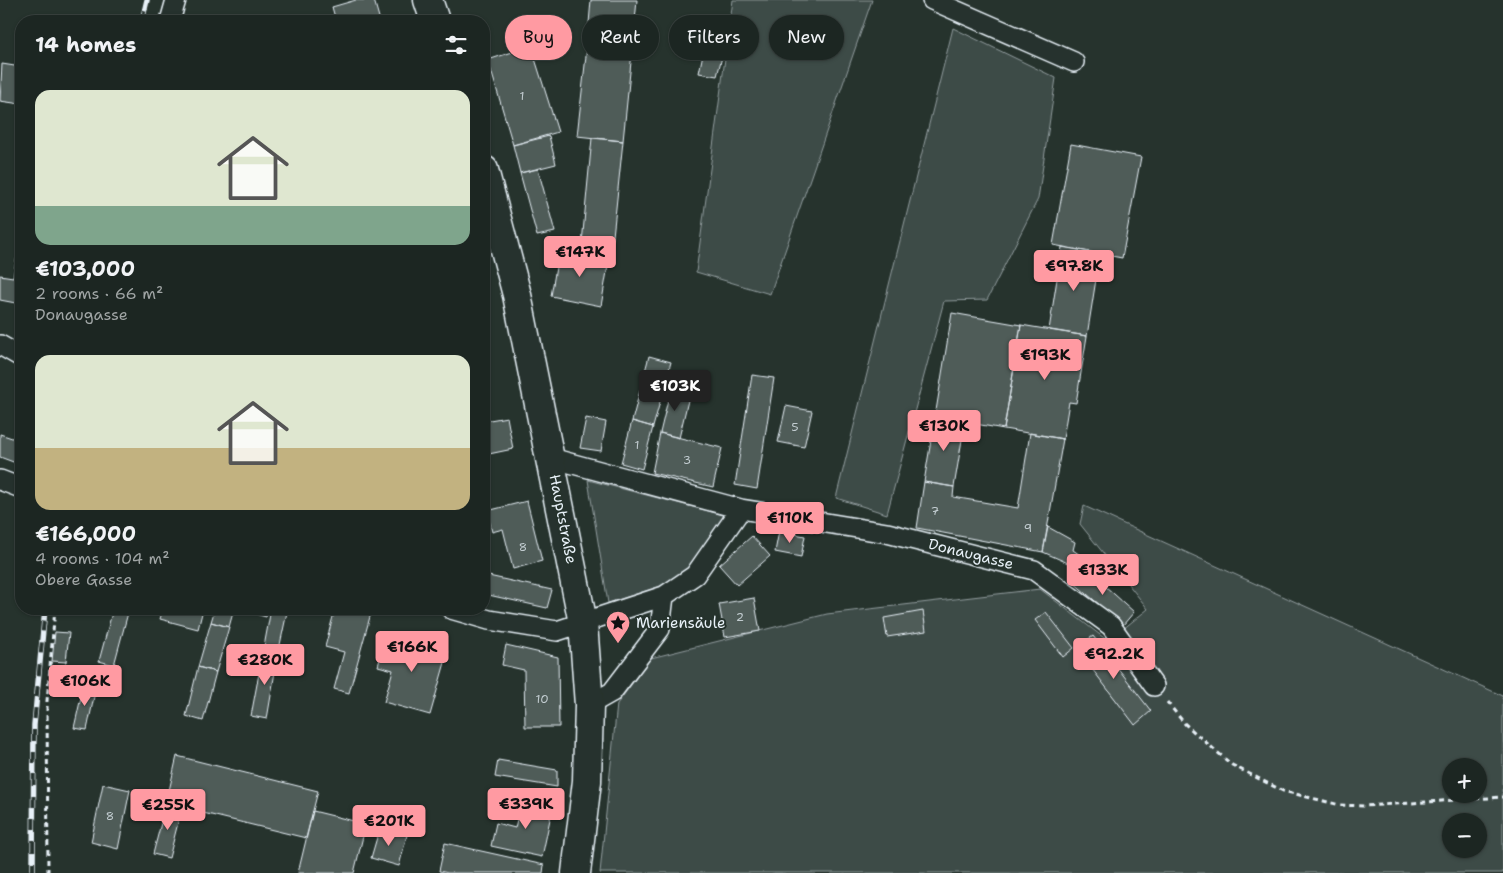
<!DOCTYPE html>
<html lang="en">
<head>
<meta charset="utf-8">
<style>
  :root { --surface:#1c2622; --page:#252e2a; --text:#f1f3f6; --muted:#a0a5a5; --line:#3a4340; --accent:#ff9aa2 }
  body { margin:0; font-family:"Shantell Sans",sans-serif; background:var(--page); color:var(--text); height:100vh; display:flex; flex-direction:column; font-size:19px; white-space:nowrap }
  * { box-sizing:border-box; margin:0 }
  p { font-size:16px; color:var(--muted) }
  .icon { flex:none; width:28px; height:28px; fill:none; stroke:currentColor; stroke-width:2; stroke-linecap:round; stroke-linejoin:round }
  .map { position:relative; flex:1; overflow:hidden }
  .side { position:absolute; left:15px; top:15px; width:475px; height:600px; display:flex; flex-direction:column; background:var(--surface); border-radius:20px; box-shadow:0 1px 4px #0004,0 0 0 1px var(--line) }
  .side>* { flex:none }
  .guide { position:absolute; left:505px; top:15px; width:475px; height:45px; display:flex; gap:10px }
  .fabs { position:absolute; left:1442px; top:758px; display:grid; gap:10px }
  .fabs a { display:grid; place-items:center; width:45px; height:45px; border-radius:50%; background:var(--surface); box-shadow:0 1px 4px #0004,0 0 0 1px var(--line); font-size:25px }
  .price { position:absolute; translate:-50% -42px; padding:0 11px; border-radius:5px; background:var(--accent); color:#111; font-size:16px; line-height:32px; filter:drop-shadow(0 1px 2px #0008) }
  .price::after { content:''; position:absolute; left:50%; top:30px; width:15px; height:11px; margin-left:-8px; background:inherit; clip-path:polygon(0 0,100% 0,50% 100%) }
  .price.active { background:#222; color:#fff }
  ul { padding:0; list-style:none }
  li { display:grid; align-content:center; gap:10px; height:265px; padding:0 20px }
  li span { display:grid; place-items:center; height:155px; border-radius:15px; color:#555 }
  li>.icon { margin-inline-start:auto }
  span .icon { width:90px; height:90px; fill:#fffc; stroke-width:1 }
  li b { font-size:21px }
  h2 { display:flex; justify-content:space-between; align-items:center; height:60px; padding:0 20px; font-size:21px }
  .pill { padding:0 18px; border-radius:22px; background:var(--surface); box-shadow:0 1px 4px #0004,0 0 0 1px var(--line); font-size:18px; line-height:45px }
  .pill.active { background:var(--accent); color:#111 }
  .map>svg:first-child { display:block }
</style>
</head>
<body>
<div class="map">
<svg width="1503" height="873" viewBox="0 0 1503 873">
  <rect width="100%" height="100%" fill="#26332d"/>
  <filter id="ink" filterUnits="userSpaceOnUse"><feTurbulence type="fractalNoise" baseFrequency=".02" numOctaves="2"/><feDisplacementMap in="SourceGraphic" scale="10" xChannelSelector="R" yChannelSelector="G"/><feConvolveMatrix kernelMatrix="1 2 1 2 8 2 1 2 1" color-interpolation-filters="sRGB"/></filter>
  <g filter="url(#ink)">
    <path fill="#3e4b47" stroke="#939ea0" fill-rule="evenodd" d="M733,0h139l-102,294 -74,-22z
      M953,28l103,50 -18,121 -51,101 -43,1 -57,213 -51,-16z
      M588,480l136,35 -24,52 -42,20 -50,16z
      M1084,506l419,190v177h-903l17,-169 34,-46 176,-44 213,-25 68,52 40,-32 -68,-85zM1451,766h28v28h-28zM1451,821h28v28h-28z"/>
    <path fill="#505c59" stroke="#e8f1f8" d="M356,0h18l6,21h-44l-4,-14z
      M591,0h46l-5,52 -45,-5z
      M531,46l27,86 -45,13 -25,-85z
      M587,47l45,5 -9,89 -46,-5z
      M704,49l19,4 -6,23 -18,-3z
      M2,64l19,3v37l-21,-3z
      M549,136l7,28 -36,9 -7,-28z
      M592,138l31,3 -11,105 -30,-3z
      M1071,144l70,13 -19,101 -69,-13z
      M538,169l17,63 -18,4 -17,-63z
      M1062,247l38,7 -13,82 -38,-6z
      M18,250l3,1v53l-21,-4v-25l13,2z
      M559,250l50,10 -8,46 -50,-10z
      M952,313l69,12 -17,104 -69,-12z
      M1021,325l66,11 -11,67 -7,-1 -6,37 -59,-10z
      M649,356l22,6 -18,65 -21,-6z
      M752,375l22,3 -17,111 -22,-4z
      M671,387l19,5 -11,46 -19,-5z
      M786,406l26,5 -8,36 -26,-5z
      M507,417l6,32 -29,6v-34z
      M935,417l30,5 -11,65 -30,-5z
      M586,418l20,4 -5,29 -21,-3z
      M632,421l21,6 -11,42 -21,-6z
      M660,433l62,15 -9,39 -61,-14z
      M1030,433l33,6 -20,113 -126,-24 7,-46 30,5 -1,10 65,11z
      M0,434l21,7v7l-5,15 -16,-6z
      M527,501l15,60 -29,8 -10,-40 -11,3 -5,-21z
      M1048,527l27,15 -2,8 17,12 -9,11 -13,-10 -25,-11z
      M779,531l26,5 -4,21 -26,-5z
      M752,536l18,20 -33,29 -18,-20z
      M1085,568l49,44 -11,13 -50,-43z
      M484,575l68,15 -5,18 -63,-14z
      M754,598l6,33 -35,6 -6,-33z
      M113,609h16l-15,56 -15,-4z
      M163,609h40l-5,20 -38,-10z
      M215,609h19l-5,18 -18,-5z
      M238,609h31l-3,8z
      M271,609h47l-2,8 -29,-5 -9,42 -15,-2z
      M335,609h20l16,4 -22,80 -15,-4 10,-37 -19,-5z
      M923,611l3,20 -39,6 -3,-19z
      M1046,612l28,36 -11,9 -28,-37z
      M211,622l18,5 -13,45 -18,-5z
      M55,632l14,1 -3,29 -14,-1z
      M387,634l61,18 -18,63 -46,-13 9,-32 -15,-4z
      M1093,636l58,75 -16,14 -59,-77z
      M506,645l52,12 1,70h-34l-1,-57 -22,-5z
      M263,652l15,2 -11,65 -16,-3z
      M198,667l18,5 -13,49 -17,-5z
      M84,684l12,3 -9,43 -13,-2z
      M177,756l141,35 -12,47 -140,-34z
      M498,760l59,10v17l-62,-10z
      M103,784l27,6 -12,59 -27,-7z
      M522,798l31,7 -11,52 -51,-11 5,-23 19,5z
      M166,804l16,3 -13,51 -16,-4z
      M313,811l53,13 -12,49h-56z
      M380,827l27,8 -8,31 -28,-8z
      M445,843l99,22 -1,8h-95l-9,-2z"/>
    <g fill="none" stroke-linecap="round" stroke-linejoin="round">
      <defs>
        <path id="minor" d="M932,0l142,62
          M170,21l6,-21
          M0,345l21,12
          M551,458l190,51 146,24 147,37 77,56 43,60
          M0,480l21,8
          M451,609l38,11 68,11 107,-35 31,-21 46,-66
          M589,705l23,-13 48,-63 4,-33"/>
        <path id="primary" d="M428,0l7,21
          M484,170l33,125 66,328 6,82 -2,76 -11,92"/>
      </defs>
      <use href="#minor" stroke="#e8f1f8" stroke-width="22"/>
      <use href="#primary" stroke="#e8f1f8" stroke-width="31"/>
      <path stroke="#e8f1f8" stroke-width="3" stroke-dasharray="5 4" stroke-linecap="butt" d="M1167,702l18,22 47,41 51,26 57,14 24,1 139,-9
        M48,873l-1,-172 8,-92"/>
      <use href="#minor" stroke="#26332d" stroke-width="19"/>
      <use href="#primary" stroke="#26332d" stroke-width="28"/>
      <defs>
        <path id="rail" d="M142,21l5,-21
          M33,873l1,-148 11,-116"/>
      </defs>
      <use href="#rail" stroke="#e8f1f8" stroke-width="5.5"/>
      <use href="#rail" stroke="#26332d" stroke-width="4" stroke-dasharray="11" stroke-linecap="butt"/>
    </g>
  </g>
  <defs>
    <symbol id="sight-pin" viewBox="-11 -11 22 30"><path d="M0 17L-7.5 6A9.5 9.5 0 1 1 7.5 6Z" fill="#ff9aa2" stroke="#26332d"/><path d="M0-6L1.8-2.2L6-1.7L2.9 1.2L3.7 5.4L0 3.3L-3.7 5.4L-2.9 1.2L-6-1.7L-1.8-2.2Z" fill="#111"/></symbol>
  </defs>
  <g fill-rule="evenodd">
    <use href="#sight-pin" x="604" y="609" width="28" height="38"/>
  </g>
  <g text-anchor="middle" stroke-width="4" stroke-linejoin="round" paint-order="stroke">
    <g font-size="12" fill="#c2ccd0">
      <text x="522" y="100">1</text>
      <text x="795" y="431">5</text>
      <text x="637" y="449">1</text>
      <text x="687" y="464">3</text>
      <text x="935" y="515">7</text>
      <text x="1028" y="532">9</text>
      <text x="523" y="551">8</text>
      <text x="740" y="621">2</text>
      <text x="542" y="703">10</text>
      <text x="110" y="820">8</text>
    </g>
    <g font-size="15" fill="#e8f1f8" stroke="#26332d">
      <text transform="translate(563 519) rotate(79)" y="5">Hauptstraße</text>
      <text transform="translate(971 554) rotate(14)" y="5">Donaugasse</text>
    </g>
    <g font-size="15" fill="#e8f1f8" stroke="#26332d" text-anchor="start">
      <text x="636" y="628">Mariensäule</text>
    </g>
  </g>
</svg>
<div class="fabs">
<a>+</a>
<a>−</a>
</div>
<b class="price" style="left:580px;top:278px">€147K</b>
<b class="price" style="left:1074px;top:292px">€97.8K</b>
<b class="price" style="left:1045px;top:381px">€193K</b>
<b class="price active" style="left:675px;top:412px">€103K</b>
<b class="price" style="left:944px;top:452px">€130K</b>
<b class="price" style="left:790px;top:544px">€110K</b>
<b class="price" style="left:1103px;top:596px">€133K</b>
<b class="price" style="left:412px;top:673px">€166K</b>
<b class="price" style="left:1114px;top:680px">€92.2K</b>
<b class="price" style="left:265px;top:686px">€280K</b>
<b class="price" style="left:85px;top:707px">€106K</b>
<b class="price" style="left:526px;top:830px">€339K</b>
<b class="price" style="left:168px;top:831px">€255K</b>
<b class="price" style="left:389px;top:847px">€201K</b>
<div class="guide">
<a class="pill active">Buy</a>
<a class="pill">Rent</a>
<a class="pill">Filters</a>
<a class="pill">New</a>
</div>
<section class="side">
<h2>14 homes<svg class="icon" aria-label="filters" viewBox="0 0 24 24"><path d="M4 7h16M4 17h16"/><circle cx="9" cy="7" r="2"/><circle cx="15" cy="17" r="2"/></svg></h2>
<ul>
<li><span style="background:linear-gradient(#dfe7d0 75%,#7fa58c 0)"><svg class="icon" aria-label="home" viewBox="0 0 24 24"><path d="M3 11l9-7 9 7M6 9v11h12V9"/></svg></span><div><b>€103,000</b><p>2 rooms · 66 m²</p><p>Donaugasse</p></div></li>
<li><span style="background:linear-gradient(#dfe7d0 60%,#c2b280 0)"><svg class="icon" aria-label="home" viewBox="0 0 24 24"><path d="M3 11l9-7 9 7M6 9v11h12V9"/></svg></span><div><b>€166,000</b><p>4 rooms · 104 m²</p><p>Obere Gasse</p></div></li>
</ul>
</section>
</div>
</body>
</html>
